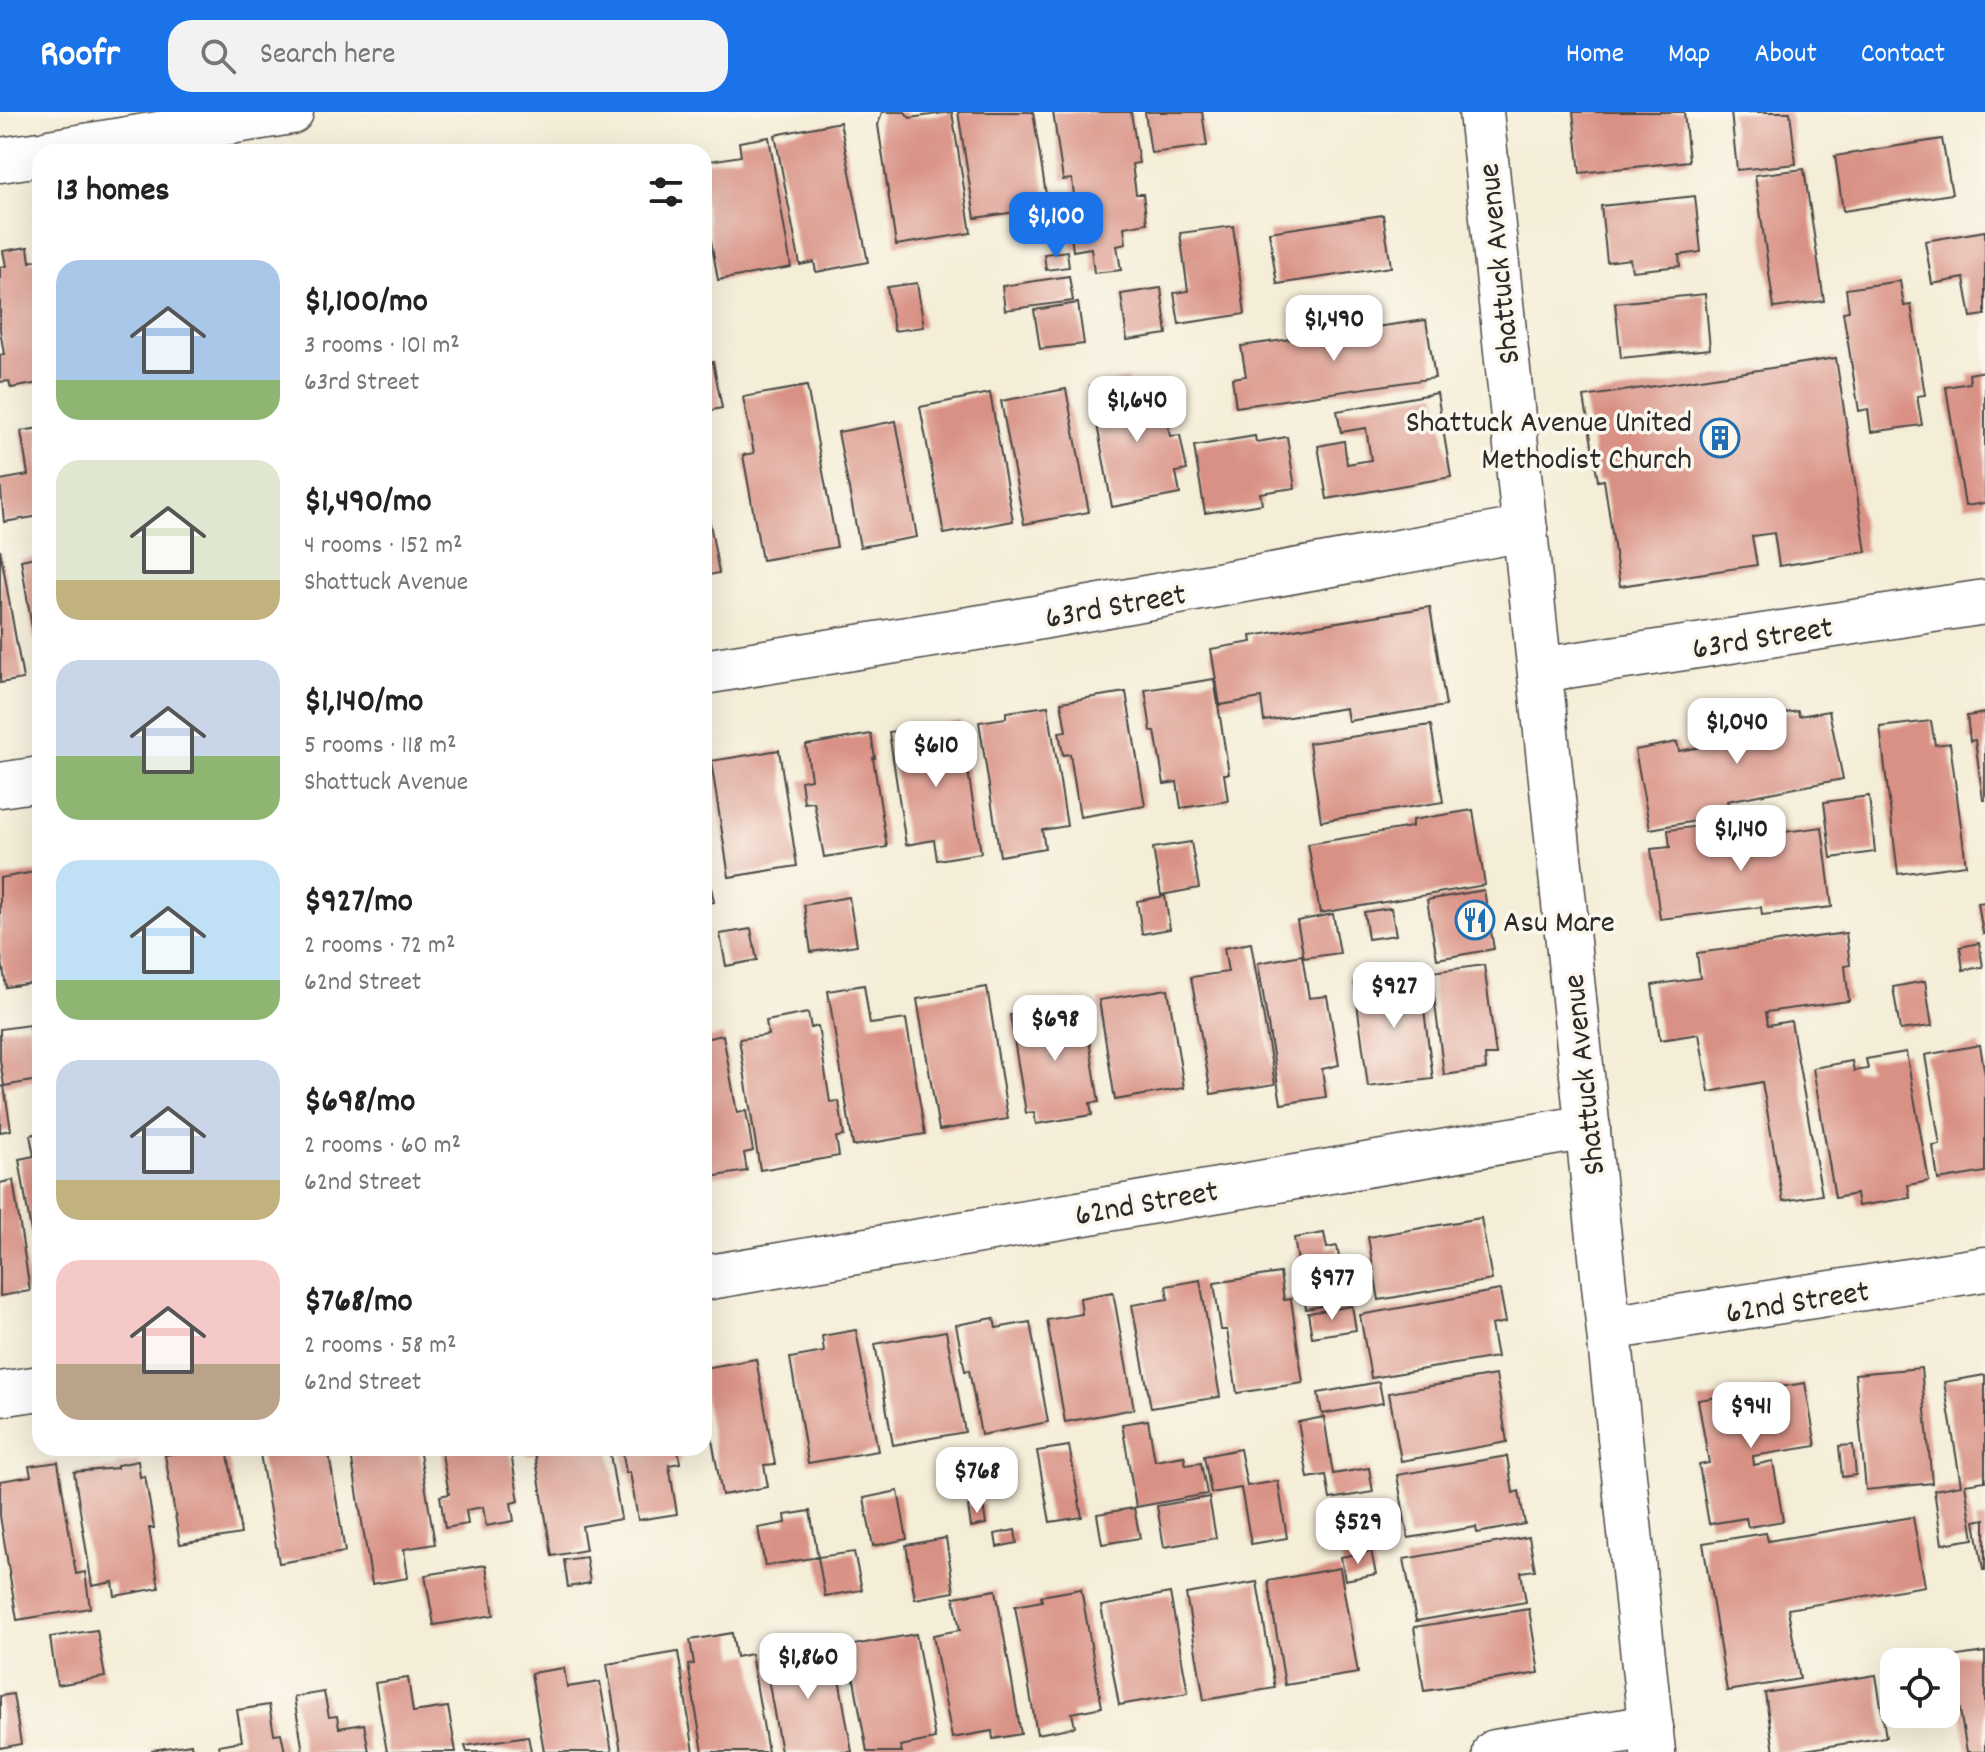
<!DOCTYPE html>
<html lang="en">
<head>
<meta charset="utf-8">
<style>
  :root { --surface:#fff; --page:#f2f2f2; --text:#222; --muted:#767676; --accent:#1a73e8 }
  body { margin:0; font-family:Dekko,sans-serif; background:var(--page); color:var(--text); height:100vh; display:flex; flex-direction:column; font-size:30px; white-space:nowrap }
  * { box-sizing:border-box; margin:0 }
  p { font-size:26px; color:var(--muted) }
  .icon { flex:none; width:44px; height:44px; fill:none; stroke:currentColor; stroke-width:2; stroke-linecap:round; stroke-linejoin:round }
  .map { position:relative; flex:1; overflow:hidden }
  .sheet { position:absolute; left:32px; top:32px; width:680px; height:1312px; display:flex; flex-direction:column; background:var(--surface); border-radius:24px; box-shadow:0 8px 32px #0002 }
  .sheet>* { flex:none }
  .buttons { position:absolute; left:1880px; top:1536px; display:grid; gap:16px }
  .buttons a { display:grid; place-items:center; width:80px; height:80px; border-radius:16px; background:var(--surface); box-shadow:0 8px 32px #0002; font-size:40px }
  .price { position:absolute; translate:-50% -68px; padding:0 18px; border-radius:16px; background:#fff; color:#222; font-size:26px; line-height:52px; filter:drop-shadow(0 2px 4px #0008) }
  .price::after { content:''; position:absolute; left:50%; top:48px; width:24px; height:18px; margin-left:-12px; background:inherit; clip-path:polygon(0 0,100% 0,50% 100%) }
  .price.on { background:var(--accent); color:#fff }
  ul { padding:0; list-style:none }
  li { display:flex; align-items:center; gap:24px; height:200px; padding:0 24px }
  li span { display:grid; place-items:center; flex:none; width:224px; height:160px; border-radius:24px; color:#555 }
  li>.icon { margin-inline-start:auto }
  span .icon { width:96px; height:96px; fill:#fffc; stroke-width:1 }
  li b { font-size:34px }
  h2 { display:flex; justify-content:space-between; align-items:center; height:96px; padding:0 24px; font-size:34px }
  header { display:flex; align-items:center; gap:48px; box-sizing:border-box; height:112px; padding:0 40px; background:var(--accent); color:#fff }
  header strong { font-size:38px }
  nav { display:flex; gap:44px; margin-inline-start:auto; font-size:28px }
  .search { width:560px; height:72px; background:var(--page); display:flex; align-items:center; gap:20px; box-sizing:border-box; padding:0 28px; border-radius:24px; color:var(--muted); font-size:30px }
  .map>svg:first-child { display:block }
</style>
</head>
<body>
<header>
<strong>Roofr</strong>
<div class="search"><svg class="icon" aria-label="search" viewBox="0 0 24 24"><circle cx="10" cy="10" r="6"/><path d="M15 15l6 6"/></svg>Search here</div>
<nav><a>Home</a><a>Map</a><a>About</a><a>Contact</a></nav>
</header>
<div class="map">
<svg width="1985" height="1640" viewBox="0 0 1985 1640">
  <rect width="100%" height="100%" fill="#fbf7ec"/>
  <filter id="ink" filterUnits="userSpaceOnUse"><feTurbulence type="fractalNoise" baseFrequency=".0125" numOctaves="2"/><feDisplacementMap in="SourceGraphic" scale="16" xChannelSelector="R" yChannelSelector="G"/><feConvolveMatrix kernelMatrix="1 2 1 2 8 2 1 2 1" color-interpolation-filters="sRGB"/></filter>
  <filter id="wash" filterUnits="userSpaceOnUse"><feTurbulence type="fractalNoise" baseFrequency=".006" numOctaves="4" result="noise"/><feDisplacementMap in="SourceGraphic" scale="32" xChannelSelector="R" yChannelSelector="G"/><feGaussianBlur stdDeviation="1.8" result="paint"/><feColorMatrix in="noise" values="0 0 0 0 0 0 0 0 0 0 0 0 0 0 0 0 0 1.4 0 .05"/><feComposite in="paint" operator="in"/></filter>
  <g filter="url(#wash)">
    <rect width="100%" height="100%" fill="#f4edd7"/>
    <g id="blocks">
      <path fill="#d99185" d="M882,0h23l5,6 42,-6 19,121 -75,12 -18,-120z
        M958,0h75l15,95 -73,11z
        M1053,0h78l8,51 -7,1 4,30h7l4,29 -23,4 2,17 -9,2 4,24 -27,3 -3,-25 -18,3 -6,-46 8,-1 -3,-25 -9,1z
        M1145,0h57l5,34 -56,7z
        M1573,0h111l5,49 -109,12z
        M1731,0h59l6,52 -59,6z
        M840,10l28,140 -52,10 -2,-10 -14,3 -25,-130z
        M769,25l22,130 -73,13 -14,-79v-39l37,-6 -2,-14z
        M1942,27l10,55 -109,17 -8,-55z
        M1804,57l20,132 -50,7 -19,-133z
        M1695,84l6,56 -22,3 1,11 -48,5 -2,-12 -23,3 -6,-56z
        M1383,103l8,52 -114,17 -8,-52z
        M1233,114l12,88 -66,10 -5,-31 14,-2 -8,-58z
        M1985,119v84l-14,2 -7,-39 -32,6 -7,-43z
        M28,135l2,15 10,-3v124l-29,5 -2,-7 -9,1v-27l4,-1 -4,-24v-63l6,-1 -3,-15z
        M1067,139l2,16 -23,3 -2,-16z
        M1069,164l4,25 -68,9 -3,-24z
        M1900,169l4,25 7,-1 14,90 -8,1 5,29 -51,7 -3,-23 -9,2 -16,-99 6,-1 -3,-22z
        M917,171l7,44 -30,4 -7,-44z
        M1161,176l6,46 -40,6 -6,-46z
        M1705,182l5,55 -89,9 -6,-55z
        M1078,191l6,41 -44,5 -6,-39z
        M1426,208l9,58 -199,29 -4,-29 14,-2 -5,-30z
        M1836,246l30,194 -87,14 -5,-33 -22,3 5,29 -137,21 -16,-106 -6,1 -14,-84z
        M713,250l9,46 -18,4v-48z
        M1985,259v132l-20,3 -19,-119 24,-4 -1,-9z
        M1127,267l3,14 31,-5 9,48 10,-1 7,35 -11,2 4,22 -68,13 -22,-121z
        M807,274l30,161 -75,13 -19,-105 11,-2 -11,-56z
        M1066,277l23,123 -65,12 -23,-123z
        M990,281l23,128 -69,13 -24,-127z
        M1437,281l14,84 -124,22 -9,-53 26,-5 3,23 24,-4 -5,-32 -25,4 -4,-21z
        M896,309l21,116 -57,10 -22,-115z
        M40,316v88l-36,6 -4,-42 28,-5 -7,-44z
        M1255,324l1,6 31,-5 8,51 -35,5 2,11 -57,9 -11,-67z
        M704,378l15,83 -15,3z
        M0,437l23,130 -23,4z
        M40,444v83l-6,1 -13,-80z
        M1430,495l16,99 -98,15 -2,-13 -82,13 -3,-23 -41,7 -9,-56 41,-7 -1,-6z
        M1214,567l15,95h-5l4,27 -47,7 -4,-26 -13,2 -9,-53h-4l-6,-41z
        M1126,580l19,114 -65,11 -10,-63 -7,1 -4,-23 7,-1 -5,-29z
        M1048,594l19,120 -25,4 3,18 -45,8 -21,-134 27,-4v-6z
        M1798,599l1,5 30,-5 14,68 -116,22 3,14 -80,14 -15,-79 42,-8 2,9 33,-6 -3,-13 20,-4 -2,-8 14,-3v4z
        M1985,601v87h-2l-8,-60 -5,1 -3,-25z
        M960,609l21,132 -44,7 -3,-20 -28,5 -17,-113z
        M1931,609l4,24 15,-2 16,122 -68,9 -18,-147z
        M1431,613l12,77 -122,19 -12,-78z
        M871,622l4,24h-2l14,89 -63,10 -10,-55 -10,1 -3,-22 10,-2 -5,-34z
        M779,638l18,116 -68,11 -18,-116z
        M1869,684l6,56 -44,6 -7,-56z
        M1473,698l12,75 -165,28 -12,-69 104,-17v-7z
        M1715,712l2,17 105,-14 10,80 -70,8 -1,-8 -101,12 -9,-70 19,-2 -2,-17z
        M1191,730l8,46 -38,7 -8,-47z
        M704,740l10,50 -10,2z
        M40,759v111l-34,5 -6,-37v-72z
        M1484,778l10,59 -57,10 -10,-59z
        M1165,784l5,33 -28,5 -5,-33z
        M849,785l8,48 -46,7 -7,-47z
        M1985,790v32h-2l-5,-31z
        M1391,796l5,27 -28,4 -4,-27z
        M1333,802l7,39 -36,5 -7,-37z
        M751,817l6,31 -31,6 -6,-32z
        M1846,821l4,32 -5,1 4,35 -83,11 2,13 23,-4 31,174 -39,6 -21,-119 -53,10 -10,-58 -39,6 -8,-55 48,-7 -3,-25z
        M1251,831l24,141 -64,10 -20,-117 37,-5 -4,-24z
        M1979,831l4,24 -20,3 -3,-23z
        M1302,843l7,43 18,-2 12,69 -17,4 4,28 -45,7 -23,-141z
        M1484,853l12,90h-11l1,14 -42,6 -13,-103z
        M1419,860l14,107 -65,8 -14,-107z
        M1925,869l7,45 -32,4 -7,-43z
        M864,873l6,39 36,-5 19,115 -72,12 -25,-155z
        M987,875l21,132 -69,11 -22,-131z
        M1168,877l16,99 -69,12 -16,-100z
        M1083,891l16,99 -9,1 2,12 -56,9 -2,-12 -8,1 -16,-98z
        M808,901l3,15 7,-2 12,76 9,-1 5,35 -8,1 3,19 -79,14 -21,-131 29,-4 -2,-14z
        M29,913l9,55 -34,6 -4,-26v-31z
        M723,923l14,78 9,-2 7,40 -9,2 3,18 -43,7v-139z
        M1980,933l5,30v97l-47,8 -5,-34 7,-1 -15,-90z
        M1906,940l23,129 -21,4 2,13 -52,8 -2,-12 -21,4 -22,-130 39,-7 2,10 14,-2 -2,-10z
        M4,974l7,44 -11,2v-45z
        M40,1021v141h-2l-19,-115 15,-3 -4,-21z
        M13,1068l17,111 -30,5v-113z
        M1481,1106l11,62 -113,20 -11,-63z
        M1324,1121l3,15 10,-2 10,55 -41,8 -12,-71z
        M1280,1161l4,27 7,-1 12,84 -66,10 -10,-63h-6l-7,-47z
        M1200,1168l20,117 -69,11 -19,-103 36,-6 -2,-13z
        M1500,1178l6,32 -15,3 6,32 -126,21 -11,-63z
        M1113,1180l21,117 -69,13 -18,-102 35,-6 -2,-16z
        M1352,1194l4,24 -44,7 -4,-24z
        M994,1206l2,10 34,-6 18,100 -67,13 -12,-65 -4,1 -9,-46z
        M856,1218l22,121 -70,12 -18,-105 34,-6 -2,-16z
        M946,1219l19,101 -72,13 -18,-101z
        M756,1247l19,105 -11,1 4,22 -46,8 -18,-100v-27z
        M1921,1256l11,115 -66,7 -11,-116z
        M1496,1263l11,67 -106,19 -12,-68z
        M1985,1263v106l-20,3 9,55 -32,5 -8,-54 27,-5 -17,-103z
        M1379,1270l4,21 -61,11 -4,-21z
        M1805,1271l11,63 -63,10 1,9 19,-4 10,60 -35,6 -2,-9 -37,6 -10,-59 10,-2 -11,-63z
        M1324,1305l9,57 36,-6 4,24 -43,7 -4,-24 -18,3 -10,-56z
        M1148,1308l7,41 29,-5 2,9 15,-2 6,31 -71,13 -14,-83z
        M1853,1333l3,30 -14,2 -3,-31z
        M1069,1334l13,71 -32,5 -13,-71z
        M207,1336h20l14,86 -61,10 -15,-89z
        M259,1336h69l17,104 -66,11z
        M350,1336h69l16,96 -31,5 4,29 -36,6z
        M441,1336h69l9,53 -8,2 3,18 -28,5 -3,-19 -17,3 2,14 -23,4 -5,-32 9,-2z
        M525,1336h84l12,71 -39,7 4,24 -34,6 -17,-102 -8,2z
        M622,1336h56l2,15 -11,2 8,49 -39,6 -8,-48 -4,1z
        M1240,1337l7,37 31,-5 9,57 -36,6 -10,-56 -30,5 -7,-37z
        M1507,1344l6,37 6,-2 6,33 -48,9 -1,-6 -68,11 -11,-63z
        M138,1349l2,16 5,-1 9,52h-5l10,60 -44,8 -2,-14 -21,4 -18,-114 43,-4v-3z
        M58,1350l18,112 9,-2 5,36 -73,12 -17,-104v-35l31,-5 -2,-10z
        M898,1379l9,48 -34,7 -9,-48z
        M1209,1385l7,41 -52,9 -7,-41z
        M983,1392l3,20 -15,3 -3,-21z
        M1134,1396l6,30 -38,6 -5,-30z
        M810,1399l8,46 -53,9 -7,-38 28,-5 -1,-8z
        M1913,1405l12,69 -137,23 12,70 -73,12 -24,-148 63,-10 2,8z
        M1985,1407v51h-2l-8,-49z
        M1015,1418l2,13 -20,4 -2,-13z
        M1529,1425l6,33 -14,2 5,30 -110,19 -12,-62z
        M946,1426l8,54 -39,7 -9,-54z
        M1371,1439l5,23 -31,6 -4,-23z
        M854,1440l8,38 -37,6 -7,-39z
        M586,1445l4,26 -22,4 -4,-27z
        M486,1453l8,50 -60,10 -9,-50z
        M1340,1456l18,105 -73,12 -17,-104z
        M1257,1470l18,106 -71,12 -18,-106z
        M1081,1477l21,118 -30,6 3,14 -38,7 -22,-128 27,-5 -1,-5z
        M996,1478l25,144 -28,5 -1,-8 -40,7 -19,-103 27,-5 -6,-33z
        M1170,1481l18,100 -69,12 -18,-99z
        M1529,1497l10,64 -115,18 -10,-64z
        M97,1518l8,47 -48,8 -7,-48z
        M732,1521l4,24 15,-3 17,98h-65l-15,-87 6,-1 -4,-24z
        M916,1522l19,105 -35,7 2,6h-35l-19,-106z
        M833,1532l19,108h-71l-17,-96z
        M678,1540l16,100h-73l-14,-88z
        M1985,1540v100h-18l-16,-95z
        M564,1556l3,19 33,-5 12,70h-68l-13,-79z
        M1876,1563l10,62 -94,15h-18l-9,-59z
        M408,1566l5,34 35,-5 8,45h-69l-12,-69z
        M324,1580l5,25 8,-1 2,12 25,-4 5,28h-66l-9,-55z
        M13,1582l8,50 -21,4v-52z
        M269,1593l5,29 7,-1 4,19h-65l-1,-7 23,-4 -5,-31z
        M528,1624l3,16h-64l-2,-6z
        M191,1632l1,8h-40v-2z"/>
    </g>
  </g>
  <g filter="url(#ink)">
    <use href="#blocks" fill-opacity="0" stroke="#494845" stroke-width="2"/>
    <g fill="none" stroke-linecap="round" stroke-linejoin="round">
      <defs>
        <path id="minor" d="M1540,558l445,-68
          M704,560l315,-51 506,-92
          M0,673l40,-6
          M704,1166l884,-151
          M1609,1216l376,-59
          M0,1282l40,-6
          M1495,1640l156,-25"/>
        <path id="tertiary" d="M1481,0l172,1640
          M49,40l242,-40
          M0,48l40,-6"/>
      </defs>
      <use href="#minor" stroke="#494845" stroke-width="47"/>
      <use href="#tertiary" stroke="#494845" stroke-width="47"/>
      <use href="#minor" stroke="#fff" stroke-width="44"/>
      <use href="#tertiary" stroke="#fff" stroke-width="44"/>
    </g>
  </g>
  <defs>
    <symbol id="building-ring" viewBox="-11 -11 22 22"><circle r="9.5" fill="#fbf7ec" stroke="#1f6fb2" stroke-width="1.5"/><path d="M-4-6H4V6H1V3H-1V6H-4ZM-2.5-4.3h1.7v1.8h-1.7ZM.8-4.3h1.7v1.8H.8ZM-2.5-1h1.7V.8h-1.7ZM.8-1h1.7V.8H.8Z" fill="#1f6fb2"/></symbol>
    <symbol id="restaurant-ring" viewBox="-11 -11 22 22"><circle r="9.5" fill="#fbf7ec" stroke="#1f6fb2" stroke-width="1.5"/><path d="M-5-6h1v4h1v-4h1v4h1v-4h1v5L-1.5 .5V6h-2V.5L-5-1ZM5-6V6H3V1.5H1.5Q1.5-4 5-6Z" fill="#1f6fb2"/></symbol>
  </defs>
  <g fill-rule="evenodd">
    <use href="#building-ring" x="1698" y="304" width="44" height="44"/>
    <use href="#restaurant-ring" x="1453" y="786" width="44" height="44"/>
  </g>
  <g text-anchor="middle" stroke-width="7" stroke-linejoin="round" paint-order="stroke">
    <g font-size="32" fill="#2b2b2b" stroke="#fbf7ec">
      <text transform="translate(1497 152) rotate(-96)" y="11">Shattuck Avenue</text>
      <text transform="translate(1115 492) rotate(-10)" y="11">63rd Street</text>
      <text transform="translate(1762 524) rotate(-9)" y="11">63rd Street</text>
      <text transform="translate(1582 963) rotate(-96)" y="11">Shattuck Avenue</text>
      <text transform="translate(1146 1089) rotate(-10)" y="11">62nd Street</text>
      <text transform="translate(1797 1188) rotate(-9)" y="11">62nd Street</text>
    </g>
    <g font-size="32" fill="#2b2b2b" stroke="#fbf7ec" text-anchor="end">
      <text x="1692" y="319">Shattuck Avenue United<tspan x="1692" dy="37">Methodist Church</tspan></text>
      <text x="1503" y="819" text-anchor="start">Asu Mare</text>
    </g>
  </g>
</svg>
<div class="buttons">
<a><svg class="icon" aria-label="locate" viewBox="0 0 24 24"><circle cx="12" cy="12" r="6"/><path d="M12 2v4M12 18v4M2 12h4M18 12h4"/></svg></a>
</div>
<b class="price on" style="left:1056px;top:148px">$1,100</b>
<b class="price" style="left:1334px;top:251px">$1,490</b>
<b class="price" style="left:1137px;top:332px">$1,640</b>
<b class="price" style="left:1737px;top:654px">$1,040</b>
<b class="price" style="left:936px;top:677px">$610</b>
<b class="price" style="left:1741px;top:761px">$1,140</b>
<b class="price" style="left:1394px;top:918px">$927</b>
<b class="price" style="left:1055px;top:951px">$698</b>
<b class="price" style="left:1332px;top:1210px">$977</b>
<b class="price" style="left:1751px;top:1338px">$941</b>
<b class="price" style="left:977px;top:1403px">$768</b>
<b class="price" style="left:1358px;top:1454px">$529</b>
<b class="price" style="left:808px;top:1589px">$1,860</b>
<section class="sheet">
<h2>13 homes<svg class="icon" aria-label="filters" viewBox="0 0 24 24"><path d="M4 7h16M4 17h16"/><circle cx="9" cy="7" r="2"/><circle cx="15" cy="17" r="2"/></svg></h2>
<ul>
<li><span style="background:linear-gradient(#a9c7e8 75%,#8fb573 0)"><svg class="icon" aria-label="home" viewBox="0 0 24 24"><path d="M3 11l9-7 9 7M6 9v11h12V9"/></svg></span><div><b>$1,100/mo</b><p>3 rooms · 101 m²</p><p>63rd Street</p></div></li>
<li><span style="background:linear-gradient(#dfe7d0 75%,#c2b280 0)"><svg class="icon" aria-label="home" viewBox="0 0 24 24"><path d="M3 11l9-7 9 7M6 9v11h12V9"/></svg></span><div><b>$1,490/mo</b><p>4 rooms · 152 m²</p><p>Shattuck Avenue</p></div></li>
<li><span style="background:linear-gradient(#c9d6e8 60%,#8fb573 0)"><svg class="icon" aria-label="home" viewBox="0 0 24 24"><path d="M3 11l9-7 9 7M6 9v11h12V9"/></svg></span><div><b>$1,140/mo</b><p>5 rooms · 118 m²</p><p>Shattuck Avenue</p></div></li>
<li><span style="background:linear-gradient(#bfe0f5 75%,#8fb573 0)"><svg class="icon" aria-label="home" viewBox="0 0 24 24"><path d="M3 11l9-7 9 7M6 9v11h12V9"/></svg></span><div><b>$927/mo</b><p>2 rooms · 72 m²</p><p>62nd Street</p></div></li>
<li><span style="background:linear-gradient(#c9d6e8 75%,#c2b280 0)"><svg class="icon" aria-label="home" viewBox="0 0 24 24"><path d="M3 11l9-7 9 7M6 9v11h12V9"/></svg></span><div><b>$698/mo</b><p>2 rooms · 60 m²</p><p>62nd Street</p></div></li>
<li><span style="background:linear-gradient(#f6c9c9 65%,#b9a48a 0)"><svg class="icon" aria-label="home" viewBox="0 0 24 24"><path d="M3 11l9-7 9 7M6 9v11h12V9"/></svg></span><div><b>$768/mo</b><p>2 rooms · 58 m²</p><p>62nd Street</p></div></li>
</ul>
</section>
</div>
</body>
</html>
